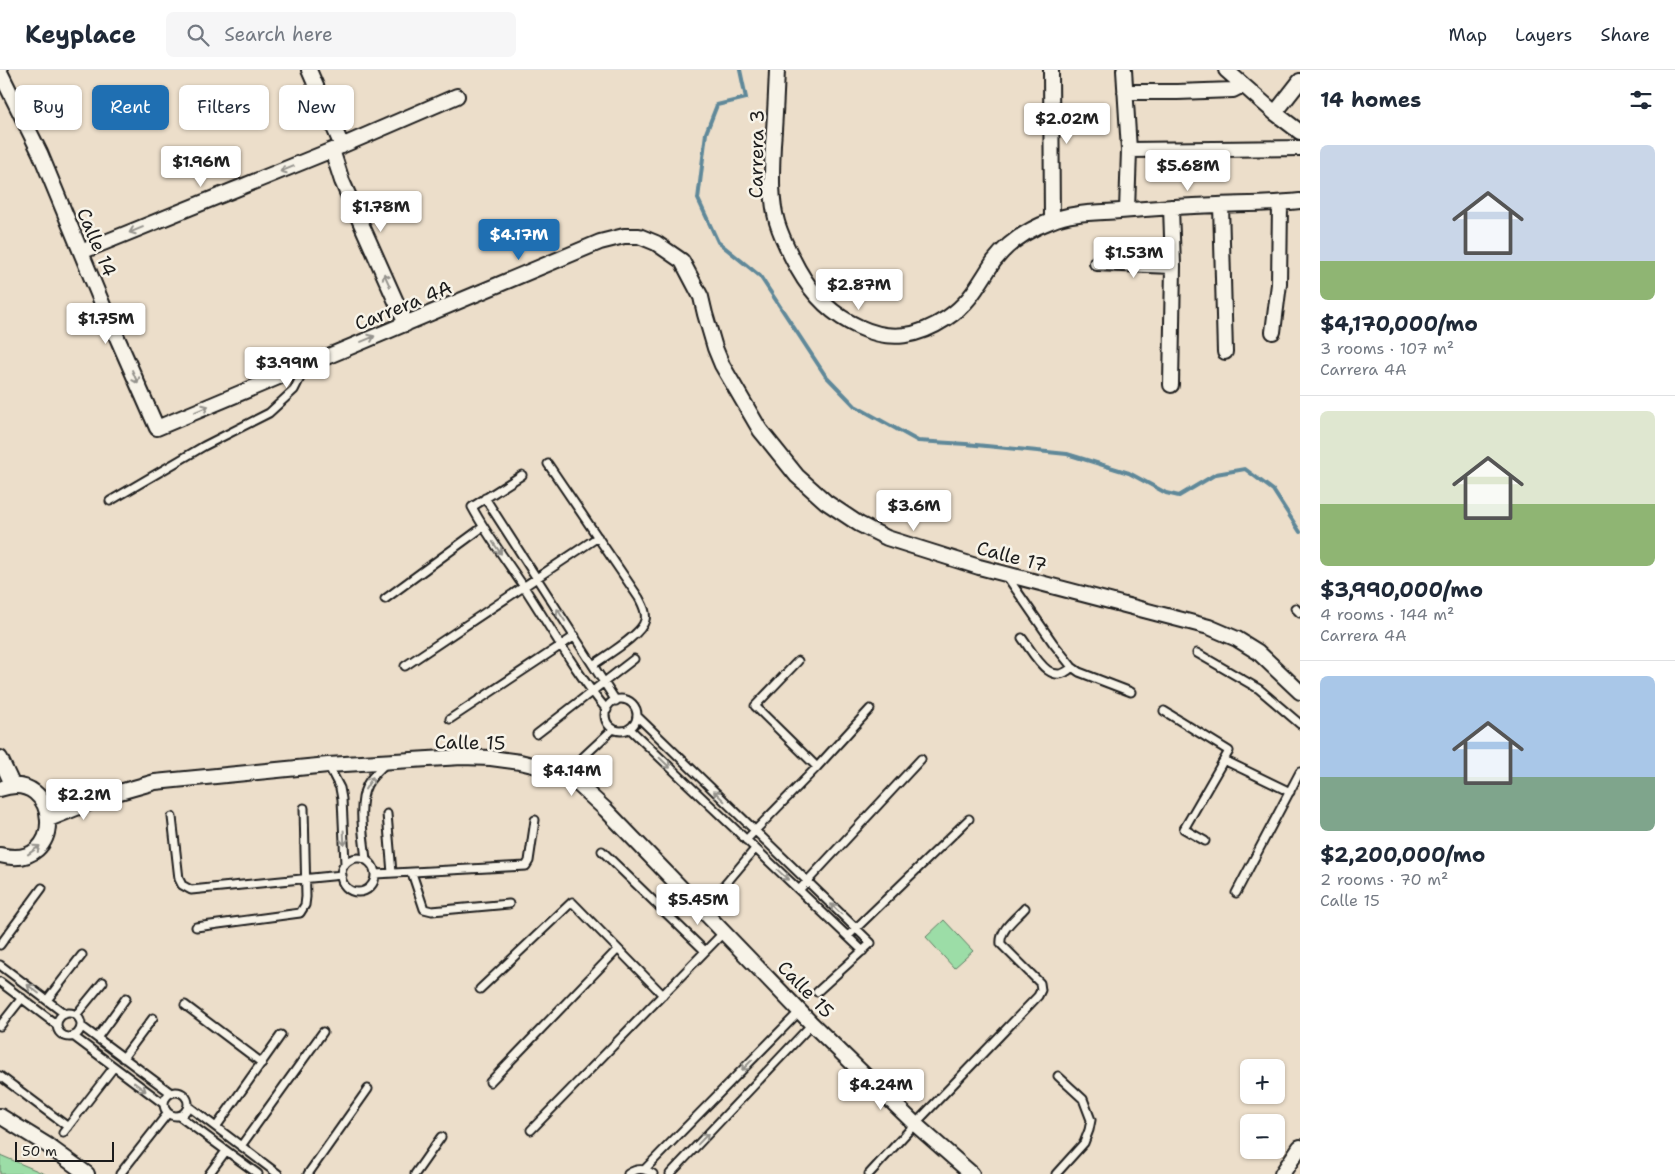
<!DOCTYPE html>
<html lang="en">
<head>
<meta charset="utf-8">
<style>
  :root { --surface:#fff; --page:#f6f6f7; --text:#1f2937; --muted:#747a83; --line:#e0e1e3; --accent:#1f6fb2 }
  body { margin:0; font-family:"Shantell Sans",sans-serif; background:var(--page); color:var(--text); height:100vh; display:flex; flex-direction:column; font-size:19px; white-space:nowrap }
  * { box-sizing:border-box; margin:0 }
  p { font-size:16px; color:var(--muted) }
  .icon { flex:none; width:28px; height:28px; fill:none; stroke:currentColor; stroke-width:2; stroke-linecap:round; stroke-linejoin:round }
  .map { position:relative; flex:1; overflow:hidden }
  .panel { display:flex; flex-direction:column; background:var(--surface); width:375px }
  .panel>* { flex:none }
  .top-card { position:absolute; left:15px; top:15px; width:475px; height:45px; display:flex; gap:10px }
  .fabs { position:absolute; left:1240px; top:989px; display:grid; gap:10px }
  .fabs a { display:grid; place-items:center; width:45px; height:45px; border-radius:8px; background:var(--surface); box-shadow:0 1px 4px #0004; font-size:25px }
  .scale { position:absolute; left:15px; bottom:12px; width:99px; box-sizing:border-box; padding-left:5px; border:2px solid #1c1c1c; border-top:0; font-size:14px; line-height:18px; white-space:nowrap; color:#1c1c1c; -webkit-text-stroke:4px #f7f3e8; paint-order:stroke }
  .price { position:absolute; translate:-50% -42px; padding:0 11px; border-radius:5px; background:#fff; color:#222; font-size:16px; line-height:32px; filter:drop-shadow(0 1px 2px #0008) }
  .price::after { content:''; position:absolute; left:50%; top:30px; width:15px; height:11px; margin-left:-8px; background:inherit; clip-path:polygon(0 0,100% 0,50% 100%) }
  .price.selected { background:var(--accent); color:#fff }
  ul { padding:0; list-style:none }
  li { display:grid; align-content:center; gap:10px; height:265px; padding:0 20px }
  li+li { border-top:1px solid var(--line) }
  li span { display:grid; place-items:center; height:155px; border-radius:8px; color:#555 }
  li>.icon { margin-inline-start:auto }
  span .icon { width:90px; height:90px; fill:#fffc; stroke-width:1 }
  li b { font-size:21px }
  h2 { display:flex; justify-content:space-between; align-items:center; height:60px; padding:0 20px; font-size:21px }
  .chip { padding:0 18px; border-radius:8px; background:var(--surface); box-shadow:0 1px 4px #0004; font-size:18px; line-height:45px }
  .chip.selected { background:var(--accent); color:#fff }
  header { display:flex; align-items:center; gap:30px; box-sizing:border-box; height:70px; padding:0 25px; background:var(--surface); border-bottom:1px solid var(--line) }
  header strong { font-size:24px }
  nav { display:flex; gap:28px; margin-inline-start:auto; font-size:18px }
  .search { width:350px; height:45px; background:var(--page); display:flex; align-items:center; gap:12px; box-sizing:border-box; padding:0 18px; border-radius:8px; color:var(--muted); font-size:19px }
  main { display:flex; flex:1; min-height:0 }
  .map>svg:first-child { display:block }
</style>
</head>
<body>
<header>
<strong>Keyplace</strong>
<div class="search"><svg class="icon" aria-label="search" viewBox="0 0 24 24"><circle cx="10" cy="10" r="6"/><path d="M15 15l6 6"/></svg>Search here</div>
<nav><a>Map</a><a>Layers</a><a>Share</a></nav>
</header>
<main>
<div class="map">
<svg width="1300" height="1104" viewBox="0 0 1300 1104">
  <rect width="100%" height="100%" fill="#ecdeca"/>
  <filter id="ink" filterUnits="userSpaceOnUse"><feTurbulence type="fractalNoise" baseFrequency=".02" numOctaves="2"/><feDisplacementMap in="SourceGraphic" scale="10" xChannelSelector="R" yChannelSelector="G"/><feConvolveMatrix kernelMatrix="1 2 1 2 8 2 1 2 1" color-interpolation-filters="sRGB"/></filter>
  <g filter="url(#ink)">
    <path fill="#9cdda7" stroke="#5c7c62" d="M944,850l29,31 -19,17 -28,-31z
      M0,1085l45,19h-45z"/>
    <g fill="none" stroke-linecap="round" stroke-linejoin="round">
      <path stroke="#5e8899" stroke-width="4" d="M740,0l6,28 -29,7 -11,28 -8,66 20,43 42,34 65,99 30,31 63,35 48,3 101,10 62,19 37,20 13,3 37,-22 29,-5 28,21 27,42"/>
      <defs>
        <path id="service" d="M548,394l91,134c3,6 8,14 6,22 -3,15 -40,36 -52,45
          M522,405l-50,32c15,28 34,53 52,80 27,41 51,85 83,123
          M485,428l131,203
          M110,431l94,-55 65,-33 25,-23 12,-24
          M1006,505l47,68 19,24 7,5 52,20
          M385,529l98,-72
          M1295,538l5,5
          M1022,568c12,16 29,51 50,29
          M1197,583l62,36 41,35
          M798,591l-43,45 62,61
          M405,596l193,-129
          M605 645a16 16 0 1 1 32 0a16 16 0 1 1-32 0Z
          M1164,641l65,40 -45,78 21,12
          M637,646l234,227 -54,49
          M450,649l125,-83
          M630,659l233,222
          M537,664l97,-75
          M1224,690l66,32
          M328,695l12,23 2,11 3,65
          M566,703l47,-44
          M387,744l5,59
          M172,747l7,62 3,6 9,5 151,-15
          M746,770l71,-73 53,-58
          M602,781l103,100
          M341 805a17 17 0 1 1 34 0a17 17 0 1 1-34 0Z
          M366,790c-2,-22 -9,-55 1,-75 4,-8 12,-15 18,-21
          M412,803l12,36 8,2 77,-7
          M375,804l151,-8 3,-5 6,-41
          M723,817l32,-38
          M799,820l122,-131
          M1236,823l64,-121
          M196,857l104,-14 5,-8 1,-8 -2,-89
          M848,866l121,-117
          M0,875l42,-57
          M0,895l65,49
          M0,912l57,43
          M480,919l92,-87 91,93
          M47,930l35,-45
          M185,935l77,58
          M57 955a12 12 0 1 1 24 0a12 12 0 1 1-24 0Z
          M76,945l27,-33
          M0,956l22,-28
          M81,956l90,67
          M73,966l91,68
          M97,968l29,-40
          M123,988l30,-40
          M0,1006l68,51
          M490,1012l128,-133
          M164 1034a12 12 0 1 1 24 0a12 12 0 1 1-24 0Z
          M188,1036l90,68
          M179,1046l79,58
          M216,1057l65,-92
          M531,1060l193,-198
          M63,1063l51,-66
          M241,1076l82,-114
          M645,1099l155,-158
          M120,1104l48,-61
          M209,1104l17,-23
          M308,1104l60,-85
          M415,1104l26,-37
          M628,1104c9,-6 16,-6 25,0
          M670,1104l142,-150
          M869,1104l46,-50 123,-128 3,-6 -1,-7 -39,-39c-2,-14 15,-26 24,-36
          M1056,1104l28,-31 5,-13 2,-10 -8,-21 -25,-23"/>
        <path id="minor" d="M309,0l33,76
          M777,0c-1,25 -2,50 -4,74 -1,27 -3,53 4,78 5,17 13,32 21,47 14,25 34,46 61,58 32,15 59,10 88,-9 24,-16 32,-35 47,-57 14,-18 35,-32 57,-40 21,-9 46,-8 69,-10 33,-3 65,-5 98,-6 27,-1 55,-1 82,-4
          M1051,0l1,150
          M1124,0l5,80 -2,60
          M1226,0l49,43 25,19
          M0,2l40,81 64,155 53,120 443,-186 24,-6h15l17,7 26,18 19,36 4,17 10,34 7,17 38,65 37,46 29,26 33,22 28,14 92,29 230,60 28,12 21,13 42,40
          M1125,22h52l56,-2 10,-5
          M1275,43l25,-32
          M332,80l10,31 64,143
          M1129,80l171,-2
          M1221,135l4,147
          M81,182l251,-102 125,-54
          M1097,193l76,3
          M1273,262l6,-48 1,-80
          M1171,315l2,-119 -2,-59
          M0,688l13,28
          M0,719c60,-22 68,84 0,66
          M49,749l60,-24 46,-13 173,-17 134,-8 29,1 29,4 46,11 39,36 207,215 103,100 57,50
          M0,1046l47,29 40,29
          M1282,1104l18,-27"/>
      </defs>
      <use href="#service" stroke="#1c1c1c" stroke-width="11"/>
      <use href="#minor" stroke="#1c1c1c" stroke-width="18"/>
      <use href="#service" stroke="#f7f3e8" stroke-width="7"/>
      <use href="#minor" stroke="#f7f3e8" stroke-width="14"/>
    </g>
    <defs><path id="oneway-shaft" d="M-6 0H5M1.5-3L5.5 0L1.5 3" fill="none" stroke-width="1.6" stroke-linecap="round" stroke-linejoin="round" transform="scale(1.25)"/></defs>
    <g stroke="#94928c">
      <use href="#oneway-shaft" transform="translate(287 99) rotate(158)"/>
      <use href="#oneway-shaft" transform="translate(136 160) rotate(158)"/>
      <use href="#oneway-shaft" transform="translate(387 210) rotate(-114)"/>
      <use href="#oneway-shaft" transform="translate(368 269) rotate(-23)"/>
      <use href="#oneway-shaft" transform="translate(135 307) rotate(67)"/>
      <use href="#oneway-shaft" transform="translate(202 339) rotate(-23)"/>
      <use href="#oneway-shaft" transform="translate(497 478) rotate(55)"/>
      <use href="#oneway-shaft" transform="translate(561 545) rotate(-123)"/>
      <use href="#oneway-shaft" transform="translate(665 693) rotate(44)"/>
      <use href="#oneway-shaft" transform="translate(369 713) rotate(-58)"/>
      <use href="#oneway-shaft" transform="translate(719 726) rotate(-136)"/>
      <use href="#oneway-shaft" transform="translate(344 768) rotate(87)"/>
      <use href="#oneway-shaft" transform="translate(34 780) rotate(-36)"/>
      <use href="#oneway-shaft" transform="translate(783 805) rotate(43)"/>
      <use href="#oneway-shaft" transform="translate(836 839) rotate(-136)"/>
      <use href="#oneway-shaft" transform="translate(33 919) rotate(-143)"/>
      <use href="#oneway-shaft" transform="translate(747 995) rotate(135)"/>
      <use href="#oneway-shaft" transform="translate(140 1017) rotate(37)"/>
      <use href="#oneway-shaft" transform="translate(703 1069) rotate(-46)"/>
    </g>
  </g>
  <g text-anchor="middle" stroke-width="5" stroke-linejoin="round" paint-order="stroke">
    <g font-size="19" fill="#1c1c1c" stroke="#f7f3e8">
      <text transform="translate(756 84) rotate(-89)" y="7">Carrera 3</text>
      <text transform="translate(97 172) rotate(67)" y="7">Calle 14</text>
      <text transform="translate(403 235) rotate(-22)" y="7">Carrera 4A</text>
      <text transform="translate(1012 486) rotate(15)" y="7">Calle 17</text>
      <text transform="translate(470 672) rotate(1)" y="7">Calle 15</text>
      <text transform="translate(806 919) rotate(46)" y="7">Calle 15</text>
    </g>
  </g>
</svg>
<div class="fabs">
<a>+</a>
<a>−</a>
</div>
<div class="scale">50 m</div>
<b class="price" style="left:1067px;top:75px">$2.02M</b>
<b class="price" style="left:201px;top:118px">$1.96M</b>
<b class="price" style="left:1188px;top:122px">$5.68M</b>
<b class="price" style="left:381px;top:163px">$1.78M</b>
<b class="price selected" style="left:519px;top:191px">$4.17M</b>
<b class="price" style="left:1134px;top:209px">$1.53M</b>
<b class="price" style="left:859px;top:241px">$2.87M</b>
<b class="price" style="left:106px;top:275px">$1.75M</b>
<b class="price" style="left:287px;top:319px">$3.99M</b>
<b class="price" style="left:914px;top:462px">$3.6M</b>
<b class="price" style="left:572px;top:727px">$4.14M</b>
<b class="price" style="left:84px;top:751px">$2.2M</b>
<b class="price" style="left:698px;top:856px">$5.45M</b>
<b class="price" style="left:881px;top:1041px">$4.24M</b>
<div class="top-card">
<a class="chip">Buy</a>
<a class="chip selected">Rent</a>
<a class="chip">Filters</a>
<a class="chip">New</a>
</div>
</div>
<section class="panel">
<h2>14 homes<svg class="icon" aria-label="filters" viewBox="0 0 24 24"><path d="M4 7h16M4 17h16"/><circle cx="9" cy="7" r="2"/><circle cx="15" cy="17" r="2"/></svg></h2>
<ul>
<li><span style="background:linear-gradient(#c9d6e8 75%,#8fb573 0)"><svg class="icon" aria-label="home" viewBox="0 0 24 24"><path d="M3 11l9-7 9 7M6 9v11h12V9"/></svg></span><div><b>$4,170,000/mo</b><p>3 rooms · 107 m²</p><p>Carrera 4A</p></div></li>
<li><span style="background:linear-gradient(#dfe7d0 60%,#8fb573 0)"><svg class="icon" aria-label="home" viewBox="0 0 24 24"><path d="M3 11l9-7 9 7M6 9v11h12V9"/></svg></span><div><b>$3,990,000/mo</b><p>4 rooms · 144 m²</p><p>Carrera 4A</p></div></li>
<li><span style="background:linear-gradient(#a9c7e8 65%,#7fa58c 0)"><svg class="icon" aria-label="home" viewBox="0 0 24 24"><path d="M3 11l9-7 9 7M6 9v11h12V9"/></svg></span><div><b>$2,200,000/mo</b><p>2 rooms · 70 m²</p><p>Calle 15</p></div></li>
</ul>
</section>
</main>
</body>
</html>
